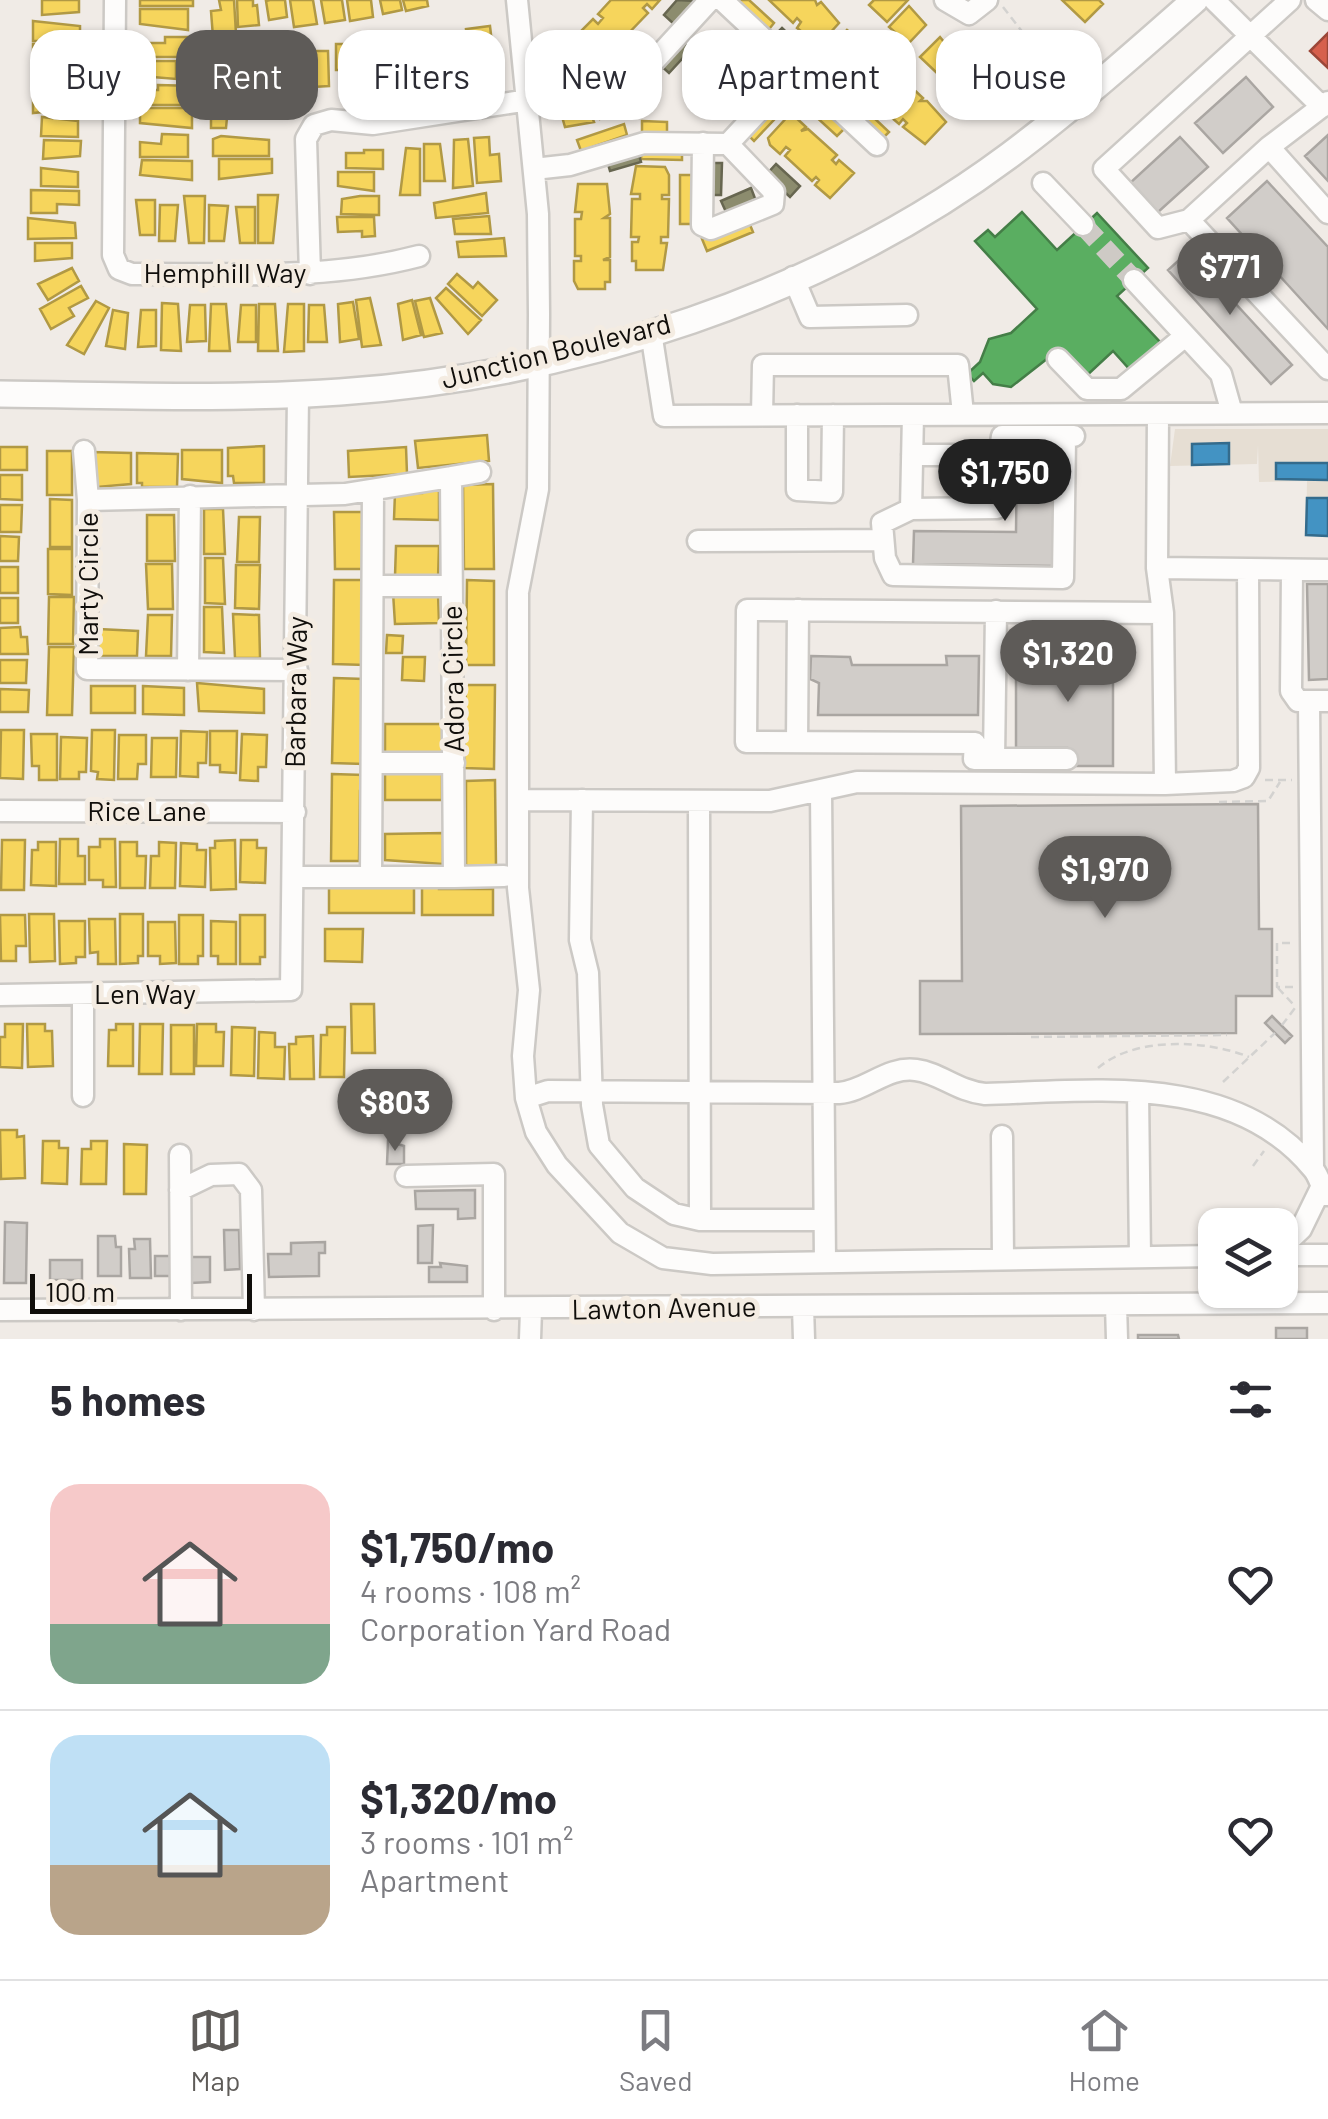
<!DOCTYPE html>
<html lang="en">
<head>
<meta charset="utf-8">
<style>
  :root { --surface:#fff; --page:#f7f7f7; --text:#2b2b33; --muted:#7c7c81; --line:#e1e1e2; --accent:#5e5b58 }
  body { margin:0; font-family:Barlow,sans-serif; background:var(--page); color:var(--text); height:100vh; display:flex; flex-direction:column; font-size:38px; white-space:nowrap }
  * { box-sizing:border-box; margin:0 }
  p { font-size:32px; color:var(--muted) }
  .icon { flex:none; width:55px; height:55px; fill:none; stroke:currentColor; stroke-width:2; stroke-linecap:round; stroke-linejoin:round }
  .map { position:relative; height:1339px; overflow:hidden }
  .sheet { display:flex; flex-direction:column; background:var(--surface); flex:1 }
  .sheet>* { flex:none }
  .hud { position:absolute; left:30px; top:30px; width:1270px; height:90px; display:flex; gap:20px }
  .fabs { position:absolute; left:1198px; top:1208px; display:grid; gap:20px }
  .fabs a { display:grid; place-items:center; width:100px; height:100px; border-radius:20px; background:var(--surface); box-shadow:0 2px 8px #0004; font-size:50px }
  .scale { position:absolute; left:30px; bottom:25px; width:222px; box-sizing:border-box; padding-left:10px; border:5px solid #100e0b; border-top:0; font-size:28px; line-height:35px; white-space:nowrap; color:#100e0b; -webkit-text-stroke:8px #f4ece2; paint-order:stroke }
  .price { position:absolute; translate:-50% -85px; padding:0 22px; border-radius:35px; background:var(--accent); color:#fff; font-size:32px; line-height:65px; filter:drop-shadow(0 2px 5px #0008) }
  .price::after { content:''; position:absolute; left:50%; top:60px; width:30px; height:22px; margin-left:-15px; background:inherit; clip-path:polygon(0 0,100% 0,50% 100%) }
  .price.active { background:#222; color:#fff }
  ul { padding:0; list-style:none }
  li { display:flex; align-items:center; gap:30px; height:250px; padding:0 50px }
  li+li { border-top:2px solid var(--line) }
  li span { display:grid; place-items:center; flex:none; width:280px; height:200px; border-radius:30px; color:#555 }
  li>.icon { margin-inline-start:auto }
  span .icon { width:120px; height:120px; fill:#fffc; stroke-width:1 }
  li b { font-size:42px }
  h2 { display:flex; justify-content:space-between; align-items:center; height:120px; padding:0 50px; font-size:42px }
  .pill { padding:0 35px; border-radius:30px; background:var(--surface); box-shadow:0 2px 8px #0004; font-size:35px; line-height:90px }
  .pill.active { background:var(--accent); color:#fff }
  .dock { display:flex; justify-content:space-around; align-items:center; height:140px; border-top:2px solid var(--line); background:var(--surface); font-size:28px; color:var(--muted) }
  .dock a { display:grid; justify-items:center; gap:5px }
  .dock .active { color:var(--accent) }
  .map>svg:first-child { display:block }
</style>
</head>
<body>
<div class="map">
<svg width="1328" height="1339" viewBox="0 0 1328 1339">
  <rect width="100%" height="100%" fill="#f0ebe6"/>
  <path fill="#e6ded3" d="M1175,429h153v107l-22,-1 1,-54 -48,1 -1,-37 -1,19 -87,2z"/>
  <path fill="#f6d55c" stroke="#b19944" stroke-width="2.5" d="M42,0h37v12l-37,3z
    M140,0h53v6h-53z
    M219,0h15l2,34 -23,3 -2,-26 10,-1z
    M237,0h16v6l4,-1 2,20 -21,2z
    M270,0h15l2,17 -18,3 -3,-19z
    M290,0h23l4,24 -23,3z
    M342,0l3,20 -20,3 -4,-23z
    M347,0h24l2,17 -23,4z
    M380,0h20l2,10 -19,4z
    M403,0h24l1,6 -22,5z
    M611,0h49l-8,9 -5,-5 -4,4 5,5 -26,27 -5,-5 -3,3 5,5 -14,14 -3,-3 -6,6 -18,-18 5,-6 -4,-3 14,-14 5,5 5,-6 -5,-4z
    M730,0h19l25,23 -8,10z
    M769,0h46l2,5 4,-3 18,21 -20,22 -22,-17 4,-6 -4,-4 -4,5z
    M874,0h34l-21,22 -18,-17z
    M1062,0h37l4,4 -18,18z
    M909,6l17,19 -18,19 -19,-17z
    M140,9h48v21l-48,-6z
    M33,21l47,5v15h-47z
    M490,26l3,26 -8,1 2,22 -16,2 -5,-48z
    M847,30l24,18 -1,7 3,-4 14,14 -3,3 7,6 -19,20 -8,-2 -15,-15 5,-5 -8,3 -20,-22z
    M417,36h19l-5,38h-14z
    M165,37h28l-1,20h-52v-14h25z
    M940,37l16,20 -17,18 -19,-18z
    M390,38h23v47h-14l1,-21h-10z
    M463,39l4,36 -15,1 -8,-35z
    M974,42v4l12,-2 6,32 -22,4 -4,-7 -5,-27z
    M362,43h20l-4,48h-16z
    M33,44h47v16l-47,5z
    M336,44h23v47h-15l1,-21h-9z
    M292,47l3,48 -15,2 -8,-47z
    M732,48l22,26 -45,42 -19,-18 9,-10 -4,-4z
    M308,51h20l1,35 -16,1z
    M141,61h35v18l-35,-3z
    M241,67h23v26h-9l1,22h-15z
    M647,67l11,33 -18,6 -3,-6 -5,2 2,6 -34,11 -2,-8 -7,3 3,8 -29,5 -6,-21 8,-2 -3,-11 19,-6 2,6 5,-2 -2,-5 35,-12 2,7 5,-2 -2,-6z
    M43,70l37,4v15h-37z
    M211,76h20l-5,52h-15z
    M899,81l6,6 3,-3 15,14 -3,3h7l19,21 -21,22 -22,-17 4,-4 -4,-4 -4,5 -16,-14 3,-4 -5,-5z
    M158,85l37,1 -1,19h-52v-15h16z
    M33,93h47v15l-47,5z
    M810,94l36,33 -9,9 -36,-33z
    M779,97l9,8 -34,36 -8,-8z
    M853,98l36,34 -9,9 -36,-34z
    M140,108h52v20l-52,-5z
    M791,113l15,14 -5,4 7,-2 29,26 -5,5 4,4 3,-4 15,13 -24,25 -15,-13 4,-5 -3,-3 -4,4 -27,-25 5,-6 -4,-3 -6,7 -10,-9 -2,-7z
    M42,117l36,4v16l-37,-1z
    M642,121l25,1v12l-25,-1z
    M624,124l3,11 -46,16 -4,-11z
    M162,134l26,1v22h-48v-15l21,2z
    M221,136l48,4v16h-56v-17z
    M489,137l1,18 9,-1 2,27 -24,2 -3,-45z
    M468,139l5,47 -20,2 1,-48z
    M44,140l37,1 -1,15 -37,3z
    M424,144h16l5,37h-21z
    M642,147h40v13l-41,-1z
    M406,148l14,1v46h-20z
    M364,150h19v19l-37,-1v-15h18z
    M219,159h53v14l-53,6z
    M142,160l50,1v19l-52,-5z
    M636,166l29,1 4,8v20h-7v4h7l-1,38h-7v6h6l-4,27h-27v-9h-4v-19h6l1,-5h-8l1,-38h8v-5h-9z
    M41,168l37,4v15l-37,-1z
    M338,172h36v19l-36,-5z
    M680,175h13l-1,49h-12z
    M578,184h29l3,30 -6,4h6v39l-7,3h7v22h-5v7h-27l-4,-8v-20h7v-5h-6v-37h6l1,-7h-7z
    M31,190l48,1v14l-22,-1v9h-26z
    M486,193l2,20 -52,5 -2,-15z
    M258,195h20l-5,48h-15z
    M184,196h21l-1,47h-15z
    M360,196h19v19l-38,-1 1,-15z
    M136,200h19v35h-15z
    M160,205h18l-3,36h-16z
    M209,205l19,1 -4,35h-15z
    M236,207h19v36h-15z
    M489,216l2,18h-36l-2,-15z
    M337,217h37l1,19 -13,1v-6l-24,1z
    M28,218l47,5 1,15 -48,1z
    M748,220l5,12 -46,19 -5,-12z
    M504,238l2,18 -47,1 -2,-15z
    M35,243h37v15l-37,3z
    M72,268l7,13 -31,19 -10,-16z
    M457,274l16,14 5,-6 19,18 -15,16 -34,-32z
    M81,286l7,12 -19,10 5,8 -23,13 -11,-20z
    M446,288l35,32 -13,14 -32,-36z
    M370,298l11,47 -19,2 -6,-47z
    M430,298l12,35 -18,4 -9,-36z
    M412,300l9,35 -18,5 -5,-36z
    M96,301l13,7 -25,46 -17,-9z
    M353,302l6,37 -19,3 -2,-38z
    M162,303l16,1 3,47 -20,-1z
    M211,304h15l4,47h-21z
    M259,304h16l3,47h-20z
    M288,304h16v47l-20,1z
    M190,305h15l1,36 -19,1z
    M241,305h15v37h-18z
    M309,305h15l3,37h-19z
    M113,310l15,3 -3,36 -19,-3z
    M141,310h15v36l-18,1z
    M487,435l2,26 -71,7 -3,-27z
    M264,446v37h-30l-1,-7h-5v-28z
    M0,447h27v23h-27z
    M406,447l1,27 -58,3 -1,-26z
    M182,450h40v33l-40,-4z
    M47,451h25v44h-25z
    M91,452l40,1v31l-34,3z
    M137,453l41,1 -1,33h-35v-4h-5z
    M0,475h22v25l-22,-1z
    M493,484l1,85h-30l-1,-84z
    M422,488h17v32l-45,-1 1,-26h27z
    M50,499l22,1v47h-22z
    M0,505h22l-1,27h-21z
    M204,509h19l2,45h-21z
    M334,512h28l5,57h-32z
    M147,515h27l1,46h-28z
    M239,517h21l-1,45h-22z
    M0,536l19,1 -1,24h-18z
    M396,546h43l-1,33 -43,-3z
    M48,549h24v46l-24,-1z
    M205,558h18l2,46 -20,-1z
    M146,564h26l1,45h-25z
    M236,565h24l-1,44 -24,-1z
    M0,567h18v26h-18z
    M334,580h30l2,85 -33,-1z
    M467,580l27,1v84h-28z
    M393,592l45,1 1,30 -44,1z
    M49,597h25l-1,47h-25z
    M0,598h18v25h-18z
    M204,607h18l2,46 -20,-1z
    M233,614l26,1 1,43h-25z
    M148,615h24l-1,41h-25z
    M20,627l1,10h6l1,17h-28v-26z
    M98,629l40,2 -1,25h-39z
    M387,635l16,1 -1,17h-16z
    M49,647h25l-2,68h-25z
    M403,657h22l-1,24 -22,-1z
    M0,660h27l-1,23h-26z
    M334,678l30,1v85l-32,-1z
    M197,683l67,6v24l-65,-2z
    M466,685h29l-1,84 -30,-1z
    M91,686h44v27h-44z
    M143,686l41,2v27l-41,-1z
    M0,689l29,1 -1,22h-28z
    M385,724h58v31l-58,-3z
    M1,730h23l-1,49 -23,-1z
    M92,730h23l-1,50 -17,-1 1,-7 -7,-1z
    M181,731l26,1 -1,31h-8v14l-18,-1z
    M210,731h27l-1,42 -16,-1v-7h-10z
    M31,734h26v46h-18v-14h-7z
    M242,734l25,1 -1,32h-8v14l-18,-1z
    M119,735h27v29h-8l-1,15h-19z
    M61,737l26,1 -1,34h-7v7h-19z
    M152,738h25l-1,39h-25z
    M442,769v31h-57v-28z
    M332,774l32,1v16h-4l-1,70h-28z
    M495,780l1,86h-30v-85z
    M443,833v31l-58,-4v-26z
    M60,839h18v17h7v28h-26z
    M100,839h15l1,48h-13v-7h-14v-33h11z
    M2,840h23l-1,50h-23z
    M235,840l1,49 -25,1 -1,-42h5v-7z
    M241,840h16v8h9l-1,35 -25,-1z
    M38,842h18v44l-25,-1 1,-35h6z
    M120,842h17v14h9l-1,32h-25z
    M159,842l17,1 -1,45h-25l1,-32h8z
    M181,843l16,1v6h9l-1,37 -25,-1z
    M422,883h17v6h54v26h-71z
    M329,886h85v27h-85z
    M29,914h25l1,47 -25,1z
    M120,914h23v42h-5v7l-18,1z
    M0,915h25l1,31h-10v15h-15z
    M179,915h24v41h-5v8h-19z
    M240,915h25v42h-5v7h-20z
    M89,919h26l1,45h-18v-12l-8,1z
    M59,921h26v36h-9v6l-16,1z
    M211,921l25,1v42h-18v-8h-7z
    M148,922h27l1,41 -16,1v-8h-12z
    M325,929h38l-1,33 -37,-1z
    M351,1004h23l1,49h-23z
    M5,1024h18l-1,44 -22,-1v-30h5z
    M27,1024h18v7h7l1,35 -25,1z
    M116,1024h17v42h-25l1,-36h7z
    M140,1024h23l-1,50h-23z
    M197,1024h19v8h8l-1,34h-27z
    M171,1025h23v49h-23z
    M232,1027l23,1 -1,48 -23,-1z
    M327,1027h18l-1,50h-24l1,-42h6z
    M259,1032l16,1v14h10l-1,32 -26,-1z
    M313,1036l1,43h-24l-1,-35h7v-7z
    M0,1130h17v7l7,-1 1,42 -24,1z
    M43,1141h16v7h9l-1,36 -25,-1z
    M91,1141h16l-1,43h-25l1,-35h9z
    M124,1144l23,1 -1,49h-22z"/>
  <path fill="#d6604d" stroke="#9b4739" stroke-width="2.5" d="M1328,33v35l-18,-17z"/>
  <path fill="#4393c3" stroke="#346b8c" stroke-width="2.5" d="M1229,443v21l-37,1v-21z
    M1276,463h52v17l-52,-1z
    M1307,498h21v38l-22,-1z"/>
  <path fill="#5aae61" stroke="#447e47" stroke-width="2.5" d="M1022,212l35,38 40,-37 51,55 -31,28 44,47 -30,28 -18,-20 -30,28 -26,-28 -46,36 -18,-3 -10,-11 -9,8 -7,-7 13,-12 9,-23 22,-6 26,-24 -62,-68 13,-11 7,7z"/>
  <path fill="#8c8c6e" stroke="#676650" stroke-width="2.5" d="M677,0l19,1 -21,24 -11,-10z
    M782,28l23,22 -10,10 -23,-22z
    M680,39l11,10 -22,24 -11,-10z
    M817,60l23,22 -10,11 -23,-22z
    M637,148l4,14 -31,9 -4,-14z
    M707,163h15l-1,32h-14z
    M776,164l24,22 -10,11 -24,-22z
    M751,188l5,13 -29,13 -6,-13z"/>
  <path fill="#d1cdc9" stroke="#aaa6a2" stroke-width="2.5" d="M1246,77l27,30 -50,46 -28,-30z
    M1328,135v46l-23,-25z
    M1180,137l28,30 -51,46 -27,-30z
    M1267,181l61,66v82l-101,-111z
    M1188,252l104,113 -21,19 -103,-114z
    M1017,446h38l-1,120 -141,-2 1,-33 102,1z
    M1307,584h21v95l-19,1z
    M1068,645h45v121h-46v-18h-51v-90l51,1z
    M811,656l39,1 2,8h95l-1,-9h33l-1,59h-160l1,-32 -9,-4z
    M1258,804l1,125h13v67h-36v37l-316,1v-53h42l-1,-175z
    M1272,1016l20,20 -7,7 -20,-20z
    M388,1141l16,5v18h-17z
    M475,1190v28l-17,1v-10h-42l-1,-18z
    M5,1222l22,1 -1,60h-22z
    M433,1225l-1,38h-14v-37z
    M224,1230h15l1,39 -15,1z
    M98,1236h17l1,11h5v29h-23z
    M134,1239h16l1,39h-21l-1,-29h6z
    M325,1242v11h-6v23l-50,1 -1,-23h23v-11z
    M155,1256h15l1,20h-16z
    M190,1257h20v25l-19,1z
    M50,1260h32v20h-32z
    M440,1263l27,3v16h-38v-15h12z
    M1276,1328h31v11h-31z
    M1138,1335h40l1,4h-41z"/>
  <g fill="none" stroke-linecap="round" stroke-linejoin="round">
    <path stroke="#cecac5" stroke-width="20" stroke-dasharray="20 10" stroke-linecap="butt" d="M1083,225l51,55"/>
    <defs>
      <path id="minor" d="M115,0l-2,255 6,14 13,5c97,-1 192,7 287,-18
        M517,0l21,214 1,100 -1,175 -20,103v296l11,102 -6,66 3,42 10,34 21,33 63,68 43,25 49,6 503,-8
        M722,0l155,145
        M945,0l24,14 18,-14
        M1214,0l108,107
        M1316,0l12,10
        M655,60l55,-60
        M1328,102l-59,45 59,66
        M703,143l-1,82 9,4 62,-25 1,-12 -46,-48
        M1269,147l-80,73 139,149
        M534,169l36,-4 74,-22 84,1 69,-74
        M1043,183l40,42
        M1189,220l-31,8 -54,-59 186,-169
        M310,274l-4,-135 8,-14 17,-5 42,4 156,-24
        M793,277l17,40 97,-2
        M1134,280l87,94 11,39
        M651,332l13,84 664,-3
        M1058,359l29,30h34l63,-52
        M762,415l1,-50h195l5,49
        M797,415v75l35,2 1,-77
        M913,415l-2,94 86,-1
        M84,451l4,49
        M912,455h87l3,-19h72
        M451,477l29,-5
        M911,509l-29,14 3,35 8,17 170,3 2,-139
        M698,541l185,-1
        M1157,568l171,2
        M1292,570l-1,121 7,10h30
        M373,586h78
        M188,670l2,-174
        M1309,701l4,467
        M797,742l1,-132
        M994,759l2,-148
        M1067,759h-93l1,-16 -229,-1 1,-132 416,3 -6,-45 1,-154
        M372,763h82
        M1165,784l68,-3 11,-4 5,-9 -1,-199
        M821,791l4,470
        M518,800l252,1 87,-19 308,2 -2,-171
        M582,800l-2,140 8,33 4,132 7,40 36,43 39,26 26,6h124
        M699,801l1,419
        M0,811l295,1
        M294,877h160l-3,-400 -106,17 -257,6 -1,169 210,1
        M371,877l2,-387
        M454,877l50,-1
        M0,995l291,-5 7,-595
        M1138,1092l2,165
        M83,1096v-101
        M526,1098l22,-7 291,2c27,-2 48,-27 77,-23 24,3 41,21 69,24 110,-3 249,-22 328,75 7,8 7,18 15,26
        M1002,1136l1,123
        M180,1155l1,155
        M406,1176l88,-2v136
        M180,1190l31,-15 28,-1 12,16 3,120
        M1280,1249l21,-20 20,-41
        M1280,1255h48
        M1116,1305l1,34
        M803,1307l1,32
        M0,1310l1328,-7
        M530,1339l1,-29"/>
      <path id="major" d="M0,394c113,1 227,6 340,-2 233,-16 481,-96 670,-237 64,-48 125,-102 185,-155"/>
    </defs>
    <use href="#minor" stroke="#ccc9c5" stroke-width="25"/>
    <use href="#major" stroke="#ccc9c5" stroke-width="30"/>
    <path stroke="#d3d2d0" stroke-width="2.5" stroke-dasharray="8 5" stroke-linecap="butt" d="M1003,7l24,31 39,11 19,18
      M1265,780h27
      M1219,802l49,-1 12,-19
      M1293,987h-16v-44h17
      M1278,988l15,16
      M1282,1025l13,-17
      M1031,1037l196,-2
      M1098,1068c37,-32 109,-28 151,-11
      M1223,1082l52,-49
      M1253,1166l11,-15"/>
    <use href="#minor" stroke="#fdfcfb" stroke-width="20"/>
    <use href="#major" stroke="#fdfcfb" stroke-width="25"/>
  </g>
  <g text-anchor="middle" stroke-width="10" stroke-linejoin="round" paint-order="stroke">
    <g font-size="28" fill="#100e0b" stroke="#f4ece2">
      <text x="225" y="283">Hemphill Way</text>
      <text transform="translate(556 351) rotate(-14)" y="10">Junction Boulevard</text>
      <text transform="translate(88 584) rotate(-90)" y="10">Marty Circle</text>
      <text transform="translate(453 679) rotate(-91)" y="10">Adora Circle</text>
      <text transform="translate(296 692) rotate(-89)" y="10">Barbara Way</text>
      <text x="147" y="821">Rice Lane</text>
      <text x="145" y="1004">Len Way</text>
      <text transform="translate(664 1308) rotate(-1)" y="10">Lawton Avenue</text>
    </g>
  </g>
</svg>
<div class="fabs">
<a><svg class="icon" aria-label="layers" viewBox="0 0 24 24"><path d="M12 4l9 5-9 5-9-5zM3 14l9 5 9-5"/></svg></a>
</div>
<div class="scale">100 m</div>
<b class="price" style="left:1230px;top:318px">$771</b>
<b class="price active" style="left:1005px;top:524px">$1,750</b>
<b class="price" style="left:1068px;top:705px">$1,320</b>
<b class="price" style="left:1105px;top:921px">$1,970</b>
<b class="price" style="left:395px;top:1154px">$803</b>
<div class="hud">
<a class="pill">Buy</a>
<a class="pill active">Rent</a>
<a class="pill">Filters</a>
<a class="pill">New</a>
<a class="pill">Apartment</a>
<a class="pill">House</a>
</div>
</div>
<section class="sheet">
<h2>5 homes<svg class="icon" aria-label="filters" viewBox="0 0 24 24"><path d="M4 7h16M4 17h16"/><circle cx="9" cy="7" r="2"/><circle cx="15" cy="17" r="2"/></svg></h2>
<ul>
<li><span style="background:linear-gradient(#f6c9c9 70%,#7fa58c 0)"><svg class="icon" aria-label="home" viewBox="0 0 24 24"><path d="M3 11l9-7 9 7M6 9v11h12V9"/></svg></span><div><b>$1,750/mo</b><p>4 rooms · 108 m²</p><p>Corporation Yard Road</p></div><svg class="icon" aria-label="heart" viewBox="0 0 24 24"><path d="M12 20l-8-8c-3-5 5-10 8-4 3-6 11-1 8 4z"/></svg></li>
<li><span style="background:linear-gradient(#bfe0f5 65%,#b9a48a 0)"><svg class="icon" aria-label="home" viewBox="0 0 24 24"><path d="M3 11l9-7 9 7M6 9v11h12V9"/></svg></span><div><b>$1,320/mo</b><p>3 rooms · 101 m²</p><p>Apartment</p></div><svg class="icon" aria-label="heart" viewBox="0 0 24 24"><path d="M12 20l-8-8c-3-5 5-10 8-4 3-6 11-1 8 4z"/></svg></li>
</ul>
</section>
<nav class="dock">
<a class="active"><svg class="icon" aria-label="map" viewBox="0 0 24 24"><path d="M3 6l6-2 6 2 6-2v14l-6 2-6-2-6 2zM9 4v14M15 6v14"/></svg>Map</a>
<a><svg class="icon" aria-label="saved" viewBox="0 0 24 24"><path d="M7 4h10v16l-5-4-5 4z"/></svg>Saved</a>
<a><svg class="icon" aria-label="home" viewBox="0 0 24 24"><path d="M3 11l9-7 9 7M6 9v11h12V9"/></svg>Home</a>
</nav>
</body>
</html>
